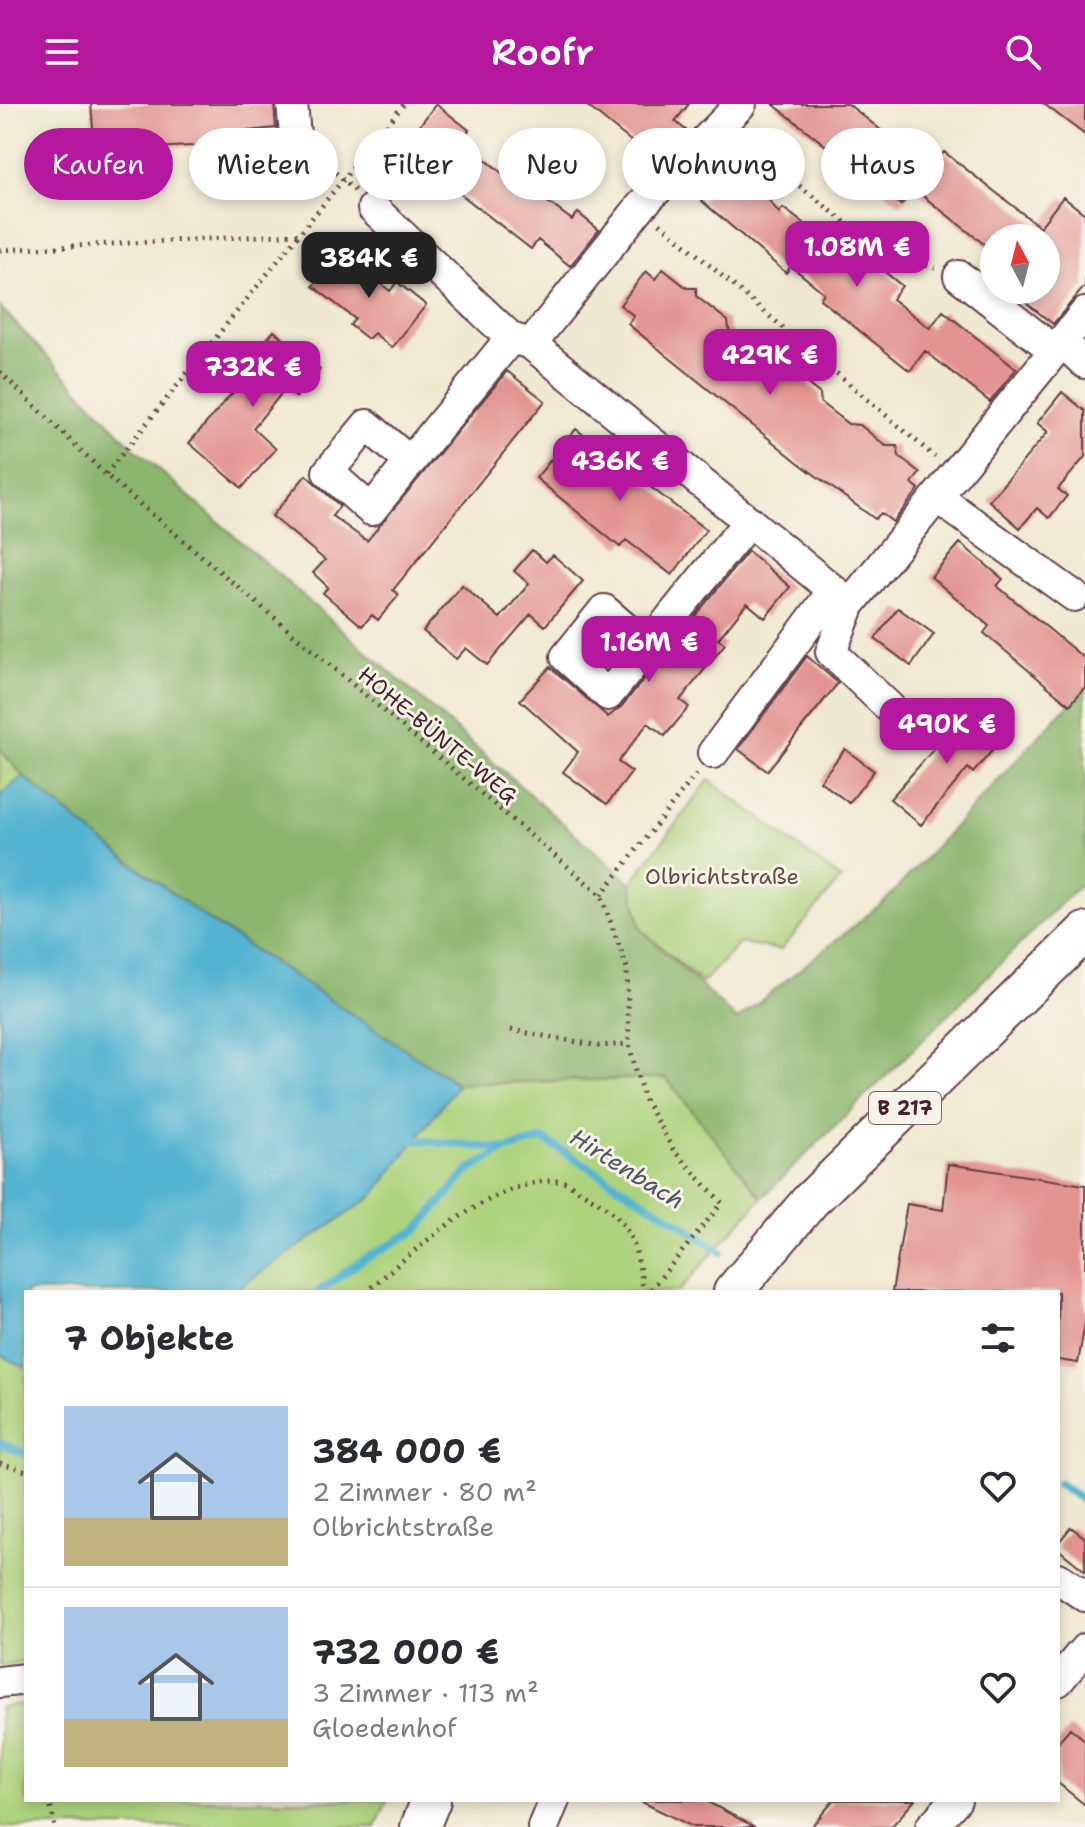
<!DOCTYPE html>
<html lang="de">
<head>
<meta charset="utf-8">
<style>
  :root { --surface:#fff; --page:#f2f2f3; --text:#2b2b33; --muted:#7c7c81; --line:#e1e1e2; --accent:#b5179e }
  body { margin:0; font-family:"Shantell Sans",sans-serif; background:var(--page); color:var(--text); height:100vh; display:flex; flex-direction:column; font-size:30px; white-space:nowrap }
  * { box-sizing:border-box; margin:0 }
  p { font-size:26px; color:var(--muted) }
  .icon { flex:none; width:44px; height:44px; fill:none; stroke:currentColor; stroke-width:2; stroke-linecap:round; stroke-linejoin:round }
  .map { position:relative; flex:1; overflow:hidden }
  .drawer { position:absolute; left:24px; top:1186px; width:1036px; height:512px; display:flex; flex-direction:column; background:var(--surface); border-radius:0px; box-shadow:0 4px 12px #0003 }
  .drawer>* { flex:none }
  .guide { position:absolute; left:24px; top:24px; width:1038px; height:72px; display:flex; gap:16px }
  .needle { width:52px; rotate:353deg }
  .fabs { position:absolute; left:980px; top:120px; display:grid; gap:16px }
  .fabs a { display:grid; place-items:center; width:80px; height:80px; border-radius:50%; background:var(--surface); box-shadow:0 4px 12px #0003; font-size:40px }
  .price { position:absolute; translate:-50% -68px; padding:0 18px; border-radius:16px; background:var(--accent); color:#fff; font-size:26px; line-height:52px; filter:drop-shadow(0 2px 4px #0008) }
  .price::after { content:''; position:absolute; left:50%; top:48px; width:24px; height:18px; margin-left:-12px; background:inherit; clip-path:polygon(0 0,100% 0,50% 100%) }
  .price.selected { background:#222; color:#fff }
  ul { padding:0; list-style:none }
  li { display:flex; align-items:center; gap:24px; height:200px; padding:0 40px }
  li+li { border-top:2px solid var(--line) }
  li span { display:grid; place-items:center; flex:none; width:224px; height:160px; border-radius:0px; color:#555 }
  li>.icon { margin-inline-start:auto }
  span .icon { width:96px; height:96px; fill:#fffc; stroke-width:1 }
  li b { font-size:34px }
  h2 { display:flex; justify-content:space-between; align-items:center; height:96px; padding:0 40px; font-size:34px }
  .tag { padding:0 28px; border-radius:36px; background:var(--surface); box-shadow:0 4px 12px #0003; font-size:28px; line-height:72px }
  .tag.selected { background:var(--accent); color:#fff }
  header { display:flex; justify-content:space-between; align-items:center; height:104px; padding:0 40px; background:var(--accent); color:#fff; font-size:36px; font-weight:600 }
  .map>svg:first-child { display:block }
</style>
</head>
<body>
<header><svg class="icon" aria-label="menu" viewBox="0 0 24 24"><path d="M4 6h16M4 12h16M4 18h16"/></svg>Roofr<svg class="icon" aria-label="search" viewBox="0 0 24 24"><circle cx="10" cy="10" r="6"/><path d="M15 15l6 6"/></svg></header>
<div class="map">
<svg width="1085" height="1723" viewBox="0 0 1085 1723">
  <rect width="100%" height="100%" fill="#f7f3e8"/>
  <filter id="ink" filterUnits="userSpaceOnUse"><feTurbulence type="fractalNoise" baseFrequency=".0125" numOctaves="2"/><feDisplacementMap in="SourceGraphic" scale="16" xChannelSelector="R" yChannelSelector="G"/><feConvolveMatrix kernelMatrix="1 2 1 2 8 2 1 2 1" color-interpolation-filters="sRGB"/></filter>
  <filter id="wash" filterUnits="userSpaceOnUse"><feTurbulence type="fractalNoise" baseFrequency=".006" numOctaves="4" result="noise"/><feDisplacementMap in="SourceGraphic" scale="32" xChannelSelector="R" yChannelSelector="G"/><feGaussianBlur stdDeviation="1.8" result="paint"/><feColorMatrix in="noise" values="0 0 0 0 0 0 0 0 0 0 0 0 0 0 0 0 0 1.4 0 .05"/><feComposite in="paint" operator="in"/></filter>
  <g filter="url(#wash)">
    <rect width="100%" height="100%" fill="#f0e9d2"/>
    <path fill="#add37d" stroke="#7c7954" stroke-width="2" d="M0,645l23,27 -23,20z
      M709,676l132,99 -60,71 -41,-7 -38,40 -61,-54 -10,-46z
      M666,974l96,120 -84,94h-446l141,-96 85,-112z
      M0,1251l26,13v293l-26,4z
      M26,1599v97h361l-11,27h-376v-120z"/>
    <path fill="#8ab56c" stroke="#6a6a4c" stroke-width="2" d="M0,203l135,142 496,434 10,46 96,91 149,-120 199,-213v193l-323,318 -96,-120 -208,6 -251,-165 -114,-85 -70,-58 -23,-27z"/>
    <path fill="#52b4d1" stroke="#4e6a7e" stroke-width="2" d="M23,672l70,58 114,85 251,165 -85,112 -141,96h-206v76l-26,-13v-559z"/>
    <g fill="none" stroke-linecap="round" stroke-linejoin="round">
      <path stroke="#52b4d1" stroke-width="8" d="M406,1035l101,10
        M318,1188l41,-30 59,-33 51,-59 38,-21 36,-10 137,84 41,29
        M0,1339l26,11
        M1058,1379l27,19"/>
    </g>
    <g id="blocks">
      <path fill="#e39491" d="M91,0h183l2,24 -67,7 1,10 -115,6z
        M436,0l33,26 -8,10 65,52 3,-4 43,32 6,-7 21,17 -29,36 -32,-26 -7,9 -96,-75 -5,5 -32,-25z
        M585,0h104l-14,17 13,11 -33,34 -26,-21 3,-3z
        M773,0h75l82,65 14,-17 96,75 23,-30 22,17v72l-32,38 -43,-34h36v-52h-52v14l-80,-63 -13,16z
        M1044,0h41v31z
        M77,34l4,44 -40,3 -4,-44z
        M728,64l40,31 11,14 4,-5 68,51 7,-9 44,36 -10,13 38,29 13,-17 73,58 -26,33 -65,-51 -15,20 -90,-72 4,-6 -33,-27 -5,7 -84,-72z
        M341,147l49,40 7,-9 29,23 -34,43 -18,-15 -6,6 -18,-14 5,-6 -42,-33z
        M663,165l24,19h9v8l32,25 1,9 25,20h11l55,44 1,9 27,21 12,1 26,21h11l2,10 21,17 -8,10 7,6 -26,33 -12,-9 -6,6 -75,-55 -172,-140 6,-8 -14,-11 26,-34 9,8z
        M274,227l46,38 -24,28 -10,-9 -33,40 23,21 -34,39 -53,-45 52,-60 -7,-5z
        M507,267l38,30 -152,189 6,5 -21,25 -6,-5 -10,11 -39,-33 5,-6 -15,-14 12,-13 -53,-44 34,-41 34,31 -8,10 35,25z
        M1062,288l23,19v46l-27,32 9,7 -18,22 -12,-10 -17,20 -31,-27 59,-69 -11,-9z
        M576,325l130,101 -34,45 -46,-35 -6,7 -84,-69z
        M960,439l43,36 -6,7 88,73v28l-15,18 -86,-72 5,-7 -58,-49z
        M532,446l14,12 7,-7 30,26 -38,45 -14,-12 -44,51 -21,-17 -10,11 -33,-28 39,-46 38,33 29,-34 -15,-13z
        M748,447l42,36 -25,31 -18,-15 -29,36 7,5 -45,56 9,7 -24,29 -17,-13 -30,39 14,10 -25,32 -44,-32 15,-20 -58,-52 30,-33 58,50 14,-11z
        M898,504l36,26 -23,32 -36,-27z
        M807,552l31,27 -71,88 -29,-22z
        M969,605l34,29 -30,35 -5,-5 -47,57 -31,-26z
        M845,645l29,22 -25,32 -29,-22z
        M948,1060l137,21v138l-7,40 -20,-3v-68h-166l15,-88 36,6z
        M1071,1423l14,11v33l-27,-22v-6z
        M1070,1624l15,12v65l-27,-22v-41z
        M638,1696h66l51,27h-62z
        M834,1696h81l-24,27h-80z"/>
    </g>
  </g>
  <g filter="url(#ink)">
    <use href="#blocks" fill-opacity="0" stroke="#633d44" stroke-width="2"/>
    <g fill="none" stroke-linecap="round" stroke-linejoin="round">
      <defs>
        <path id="minor" d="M292,0l3,31
          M373,104l138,130 20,6 319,260 235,-291
          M959,172l96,75
          M1062,238l23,21
          M531,240l110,-138 100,-102
          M410,358l-43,-37 -39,47 43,38 140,-172
          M938,394l136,98
          M850,500l-19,48 59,56
          M647,543l-43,-37 -38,47 42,38 141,-174
          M713,649l120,-162
          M1058,1474l27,18
          M1058,1577l27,-32
          M0,1578l26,-3
          M543,1723l11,-27
          M931,1723l25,-27"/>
        <path id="major" d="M733,1188l77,-91 275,-269
          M420,1723l11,-27"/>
      </defs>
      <use href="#minor" stroke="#633d44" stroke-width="34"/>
      <use href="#major" stroke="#633d44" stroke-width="42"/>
      <path stroke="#633d44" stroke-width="5" stroke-dasharray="2 6" stroke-linecap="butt" d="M743,37l141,112 51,15
        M312,47l43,40
        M660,119l275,234
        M0,146l299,-16
        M0,268l106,103 495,420 26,73 2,76 15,55 30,52 48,52 -73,89
        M106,370l298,-370
        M601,791l96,-122
        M511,926l88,16 30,-2
        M366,1188c48,-41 124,-113 192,-111 10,0 23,11 32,16 42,24 47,49 53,95
        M0,1359l26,8
        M49,1696l6,27"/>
      <use href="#minor" stroke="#fff" stroke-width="30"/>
      <use href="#major" stroke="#fff" stroke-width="38"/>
    </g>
  </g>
  <g text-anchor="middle" stroke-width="6" stroke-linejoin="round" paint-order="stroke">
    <rect fill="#f7f3e8" stroke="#7e5f64" stroke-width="2" x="869" y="988" width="72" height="32" rx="6"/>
    <g font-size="20" font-weight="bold" fill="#4a1f2b">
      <text x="905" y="1011">B 217</text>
    </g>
    <g font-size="22" fill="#4a1f2b" stroke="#f7f3e8">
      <text transform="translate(438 631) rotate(40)" y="8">HOHE-BÜNTE-WEG</text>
    </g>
    <g font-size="22" fill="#634c40" stroke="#f7f3e8">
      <text x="722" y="780">Olbrichtstraße</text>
    </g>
    <g font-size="24" font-style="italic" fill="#4d5365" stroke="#f7f3e8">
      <text transform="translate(627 1065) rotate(32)" y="8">Hirtenbach</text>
    </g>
  </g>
</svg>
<div class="fabs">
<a><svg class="needle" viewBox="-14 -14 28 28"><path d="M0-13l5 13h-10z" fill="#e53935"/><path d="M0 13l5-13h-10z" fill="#7c7c81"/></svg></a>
</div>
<b class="price" style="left:857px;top:185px">1.08M €</b>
<b class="price selected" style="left:369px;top:196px">384K €</b>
<b class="price" style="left:770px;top:293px">429K €</b>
<b class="price" style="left:253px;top:305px">732K €</b>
<b class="price" style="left:620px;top:399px">436K €</b>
<b class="price" style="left:649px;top:580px">1.16M €</b>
<b class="price" style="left:947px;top:662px">490K €</b>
<div class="guide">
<a class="tag selected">Kaufen</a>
<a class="tag">Mieten</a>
<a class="tag">Filter</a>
<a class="tag">Neu</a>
<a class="tag">Wohnung</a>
<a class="tag">Haus</a>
</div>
<section class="drawer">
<h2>7 Objekte<svg class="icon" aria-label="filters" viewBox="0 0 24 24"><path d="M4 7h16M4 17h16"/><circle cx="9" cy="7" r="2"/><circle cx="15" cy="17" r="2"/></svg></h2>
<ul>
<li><span style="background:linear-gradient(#a9c7e8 70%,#c2b280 0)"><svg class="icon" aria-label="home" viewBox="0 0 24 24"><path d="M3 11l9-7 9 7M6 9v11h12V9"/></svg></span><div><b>384 000 €</b><p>2 Zimmer · 80 m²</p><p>Olbrichtstraße</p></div><svg class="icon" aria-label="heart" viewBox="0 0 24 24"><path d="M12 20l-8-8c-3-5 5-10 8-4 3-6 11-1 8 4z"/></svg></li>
<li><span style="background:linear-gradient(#a9c7e8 70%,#c2b280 0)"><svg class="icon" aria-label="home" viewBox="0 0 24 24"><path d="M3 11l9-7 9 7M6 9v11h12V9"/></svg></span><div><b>732 000 €</b><p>3 Zimmer · 113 m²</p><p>Gloedenhof</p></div><svg class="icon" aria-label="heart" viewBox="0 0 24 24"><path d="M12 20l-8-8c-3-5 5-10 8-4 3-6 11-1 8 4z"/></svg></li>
</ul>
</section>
</div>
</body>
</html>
